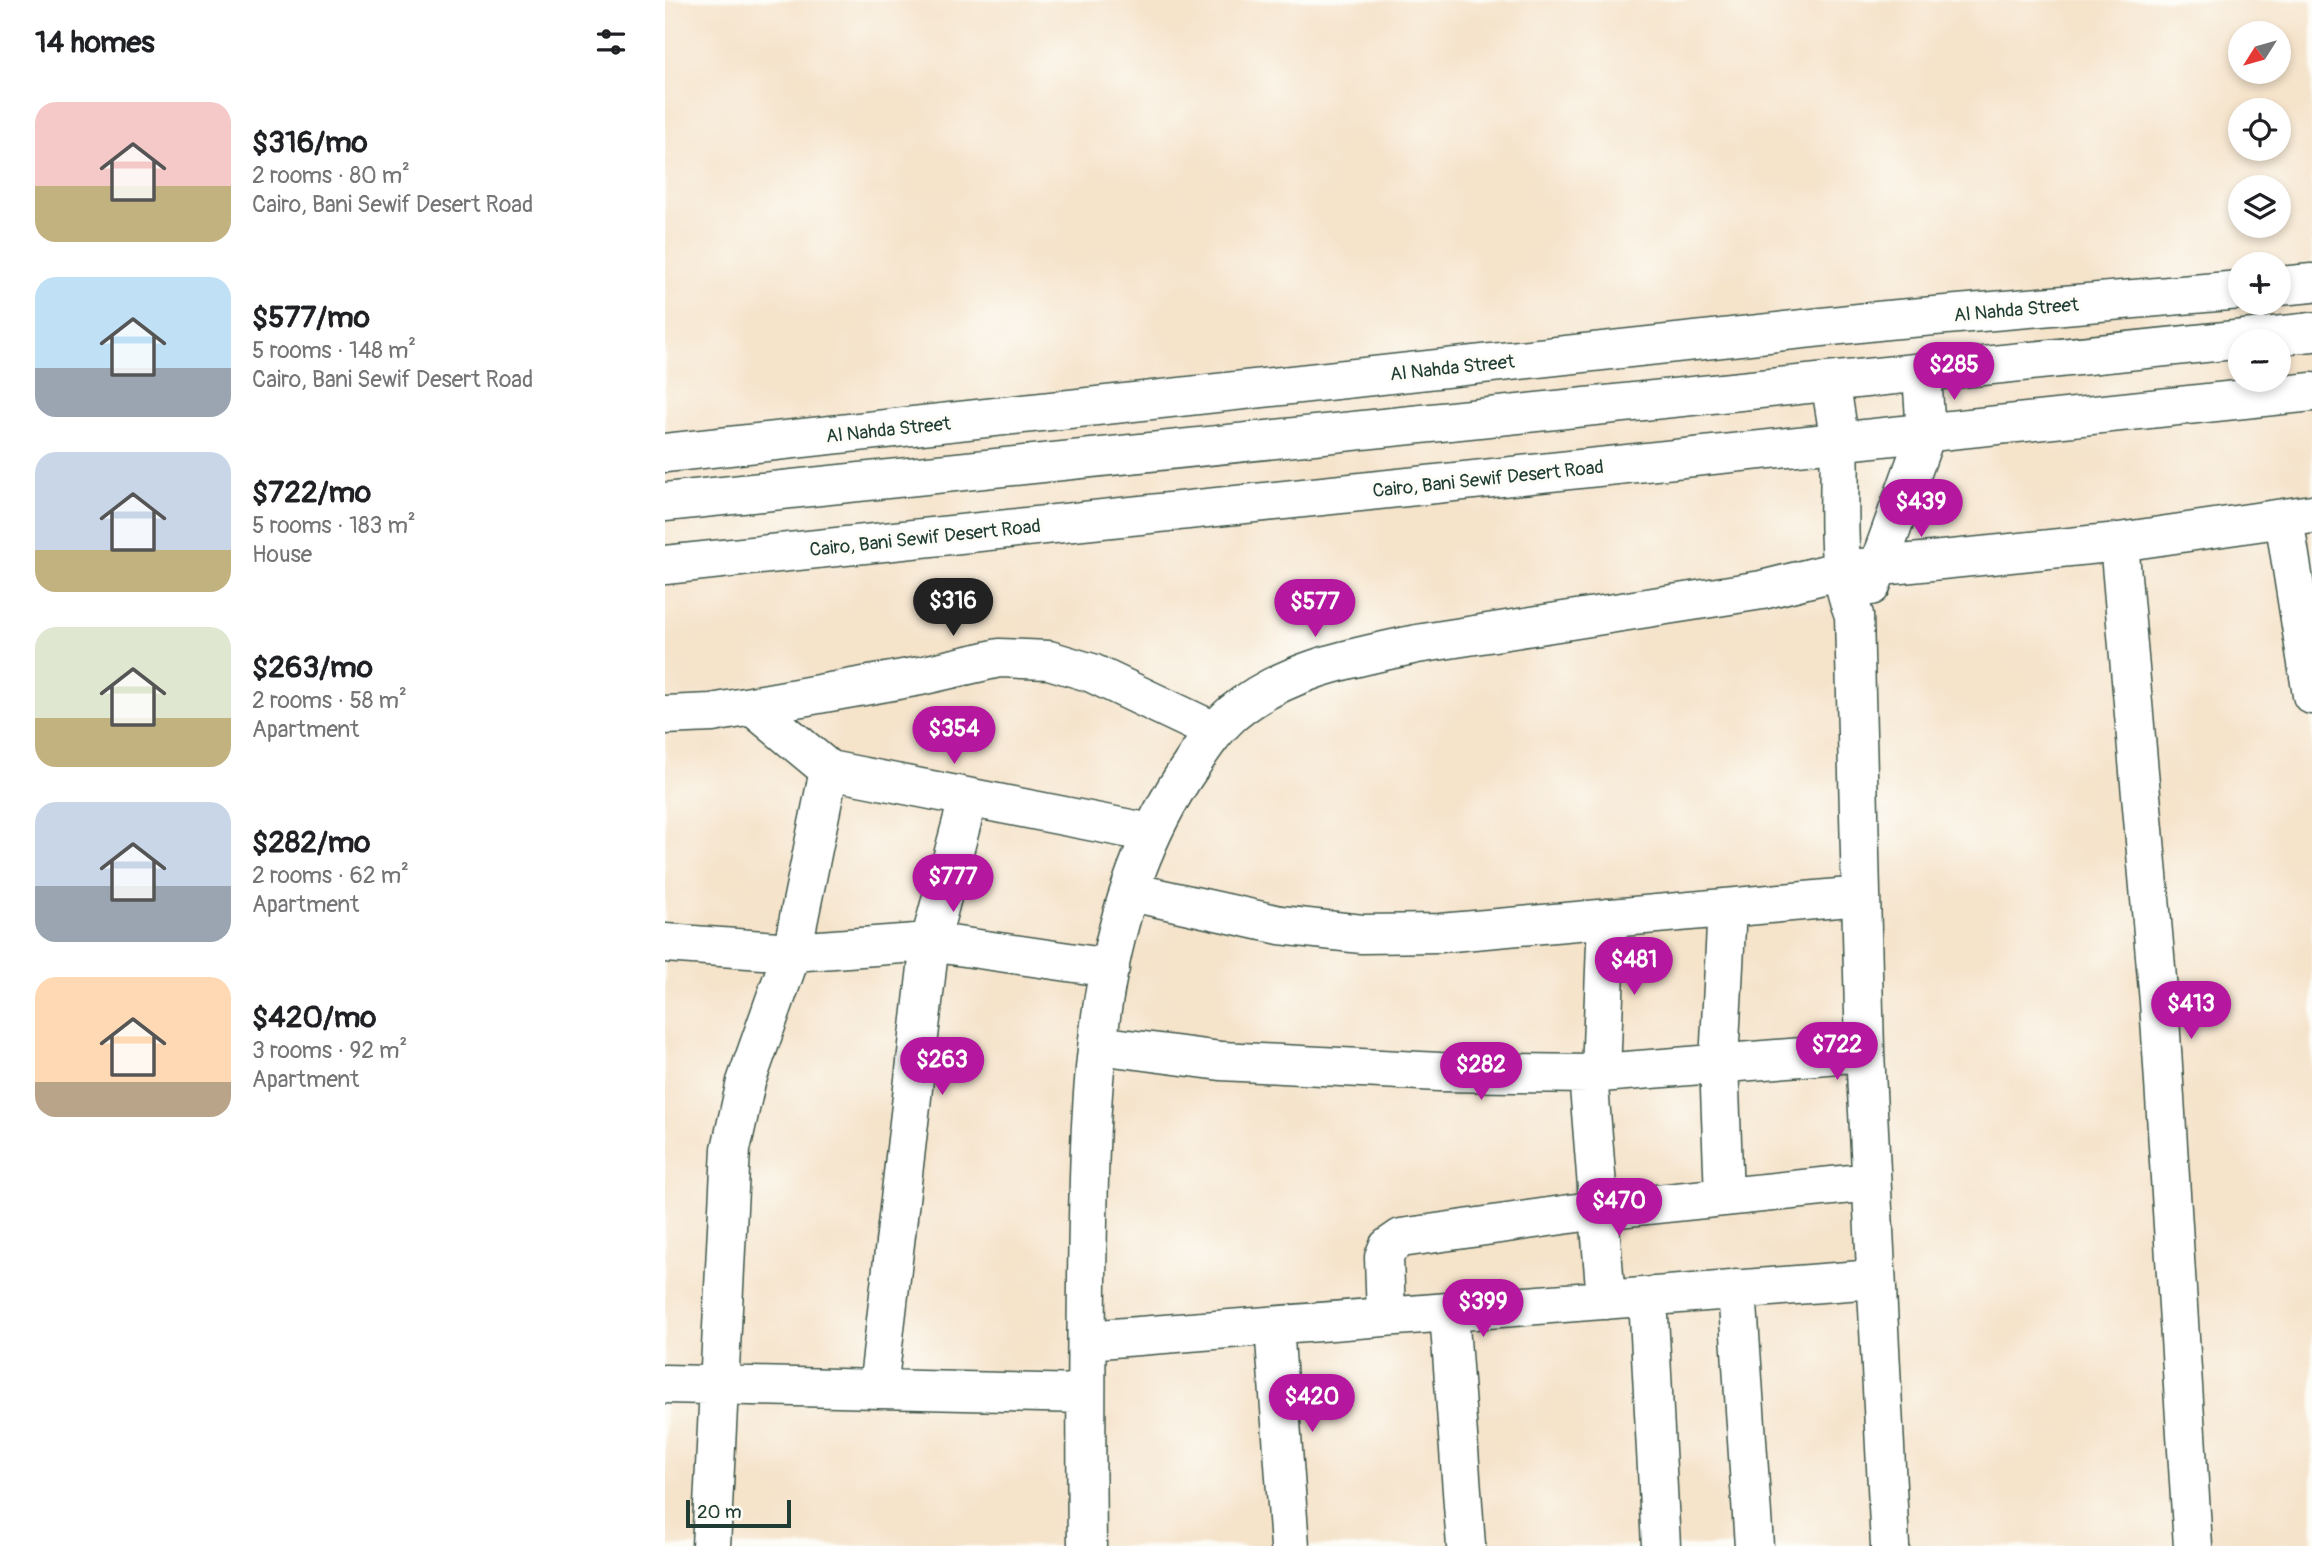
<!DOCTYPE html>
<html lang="en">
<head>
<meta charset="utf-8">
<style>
  :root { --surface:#fff; --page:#f2f2f2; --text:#202124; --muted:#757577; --accent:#b5179e }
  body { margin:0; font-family:Pangolin,sans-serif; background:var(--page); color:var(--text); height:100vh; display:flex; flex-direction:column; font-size:26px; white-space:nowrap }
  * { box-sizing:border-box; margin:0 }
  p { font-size:23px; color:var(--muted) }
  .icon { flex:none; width:38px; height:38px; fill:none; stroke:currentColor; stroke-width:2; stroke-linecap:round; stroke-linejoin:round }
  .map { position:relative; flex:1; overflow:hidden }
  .side { display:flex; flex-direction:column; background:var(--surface); width:665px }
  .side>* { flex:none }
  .needle { width:46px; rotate:233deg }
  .tools { position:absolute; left:1563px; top:21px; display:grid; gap:14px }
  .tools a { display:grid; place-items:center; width:63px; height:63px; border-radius:50%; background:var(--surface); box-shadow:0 4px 10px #0003; font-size:35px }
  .scale { position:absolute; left:21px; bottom:18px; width:105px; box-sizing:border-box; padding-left:7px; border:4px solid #1f3d34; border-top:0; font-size:19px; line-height:24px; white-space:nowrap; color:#1f3d34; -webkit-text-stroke:5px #fdfcf7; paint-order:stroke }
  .price { position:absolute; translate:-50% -60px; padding:0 16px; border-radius:24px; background:var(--accent); color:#fff; font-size:23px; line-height:46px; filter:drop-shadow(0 2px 4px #0008) }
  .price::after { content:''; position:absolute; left:50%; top:42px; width:21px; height:16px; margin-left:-10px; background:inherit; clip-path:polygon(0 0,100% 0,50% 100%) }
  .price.active { background:#222; color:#fff }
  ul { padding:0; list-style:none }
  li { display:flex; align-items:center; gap:21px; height:175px; padding:0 35px }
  li span { display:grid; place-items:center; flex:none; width:196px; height:140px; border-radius:21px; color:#555 }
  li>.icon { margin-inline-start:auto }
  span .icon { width:84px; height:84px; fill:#fffc; stroke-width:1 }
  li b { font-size:30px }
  h2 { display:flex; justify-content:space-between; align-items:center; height:84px; padding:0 35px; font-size:30px }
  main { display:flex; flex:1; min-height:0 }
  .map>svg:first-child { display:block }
</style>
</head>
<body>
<main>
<section class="side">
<h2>14 homes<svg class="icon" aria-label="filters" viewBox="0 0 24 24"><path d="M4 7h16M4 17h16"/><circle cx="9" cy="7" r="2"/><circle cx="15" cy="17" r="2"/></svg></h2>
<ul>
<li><span style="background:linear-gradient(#f6c9c9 60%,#c2b280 0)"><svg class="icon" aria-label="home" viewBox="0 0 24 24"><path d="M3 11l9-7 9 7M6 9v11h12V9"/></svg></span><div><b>$316/mo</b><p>2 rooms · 80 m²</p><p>Cairo, Bani Sewif Desert Road</p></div></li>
<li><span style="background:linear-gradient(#bfe0f5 65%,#9aa5b1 0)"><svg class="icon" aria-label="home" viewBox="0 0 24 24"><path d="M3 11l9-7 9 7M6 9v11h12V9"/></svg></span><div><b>$577/mo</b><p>5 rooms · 148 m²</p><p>Cairo, Bani Sewif Desert Road</p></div></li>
<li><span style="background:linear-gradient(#c9d6e8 70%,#c2b280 0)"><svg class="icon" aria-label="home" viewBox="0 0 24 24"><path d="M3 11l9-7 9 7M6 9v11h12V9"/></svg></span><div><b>$722/mo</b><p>5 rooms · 183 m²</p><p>House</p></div></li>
<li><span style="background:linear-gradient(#dfe7d0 65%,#c2b280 0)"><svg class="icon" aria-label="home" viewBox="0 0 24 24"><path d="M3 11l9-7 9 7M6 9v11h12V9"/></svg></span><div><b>$263/mo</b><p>2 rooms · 58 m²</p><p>Apartment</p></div></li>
<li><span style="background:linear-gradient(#c9d6e8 60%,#9aa5b1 0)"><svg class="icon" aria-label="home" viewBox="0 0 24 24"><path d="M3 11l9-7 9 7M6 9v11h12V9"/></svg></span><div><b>$282/mo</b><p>2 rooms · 62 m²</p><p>Apartment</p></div></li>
<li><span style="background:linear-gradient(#ffd9b3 75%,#b9a48a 0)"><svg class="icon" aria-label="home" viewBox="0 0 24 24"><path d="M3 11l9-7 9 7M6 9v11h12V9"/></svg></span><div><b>$420/mo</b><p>3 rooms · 92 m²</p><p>Apartment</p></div></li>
</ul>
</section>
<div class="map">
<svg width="1647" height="1546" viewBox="0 0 1647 1546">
  <rect width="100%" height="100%" fill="#fdfcf7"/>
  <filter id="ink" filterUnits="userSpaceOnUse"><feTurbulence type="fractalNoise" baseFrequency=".0143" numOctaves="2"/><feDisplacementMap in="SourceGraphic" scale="14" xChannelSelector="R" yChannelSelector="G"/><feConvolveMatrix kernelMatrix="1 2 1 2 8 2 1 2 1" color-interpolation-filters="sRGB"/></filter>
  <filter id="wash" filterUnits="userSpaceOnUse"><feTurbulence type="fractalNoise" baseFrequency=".00686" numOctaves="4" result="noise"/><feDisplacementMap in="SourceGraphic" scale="28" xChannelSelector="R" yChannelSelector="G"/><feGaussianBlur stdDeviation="1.57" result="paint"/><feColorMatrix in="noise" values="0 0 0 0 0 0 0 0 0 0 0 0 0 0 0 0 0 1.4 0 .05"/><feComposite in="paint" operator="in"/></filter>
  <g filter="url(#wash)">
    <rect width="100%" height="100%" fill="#f5e3ca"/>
  </g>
  <g filter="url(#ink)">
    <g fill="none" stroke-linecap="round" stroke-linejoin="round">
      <defs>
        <path id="minor" d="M1614,286l33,-3
          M1166,384c2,20 7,39 8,59 3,56 -7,120 15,172l11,437 25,494
          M0,453l1222,-133 353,-30
          M1619,518l28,177
          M1454,542l40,460 34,544
          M1206,586l55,-152 -4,-60
          M87,706l77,64 322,63
          M0,715l47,-2 208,-37 79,-18 50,2 43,13 122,58
          M466,892l149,33 82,9 78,-1 421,-37
          M0,943l127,9 138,-10 180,26
          M433,1045l123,16 219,11 148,2 277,-22
          M936,1073l6,-155
          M923,1074l18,226
          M1059,1197l-5,-135 8,-154
          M1072,1289l17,257
          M983,1297l13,249
          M784,1312l17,234
          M721,1317l-2,-60 4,-10 13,-9 197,-28 273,-28
          M609,1326l16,220
          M422,1340l787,-61
          M0,1384l421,10
          M213,1389l52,-447 38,-143
          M46,1546l20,-397 15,-67 46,-130 37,-182
          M422,1546c-1,-89 -1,-178 0,-268 3,-171 1,-364 103,-511 13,-20 25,-38 43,-54 51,-43 121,-56 184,-69l345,-54 80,-20 277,-28 193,-28"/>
        <path id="major" d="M0,502l1647,-170
          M0,565l1647,-173"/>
      </defs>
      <use href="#minor" stroke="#3f564a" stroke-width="41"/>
      <use href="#major" stroke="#3f564a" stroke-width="41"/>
      <use href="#minor" stroke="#fff" stroke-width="38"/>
      <use href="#major" stroke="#fff" stroke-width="38"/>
    </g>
  </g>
  <g text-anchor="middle" stroke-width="6" stroke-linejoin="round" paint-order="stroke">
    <g font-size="19" fill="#1f3d34" stroke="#fdfcf7">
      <text transform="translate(1351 309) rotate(-5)" y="7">Al Nahda Street</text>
      <text transform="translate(787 367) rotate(-6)" y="7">Al Nahda Street</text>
      <text transform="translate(223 429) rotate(-6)" y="7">Al Nahda Street</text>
      <text transform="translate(823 478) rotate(-6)" y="7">Cairo, Bani Sewif Desert Road</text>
      <text transform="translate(260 537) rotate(-6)" y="7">Cairo, Bani Sewif Desert Road</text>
    </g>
  </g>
</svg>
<div class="tools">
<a><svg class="needle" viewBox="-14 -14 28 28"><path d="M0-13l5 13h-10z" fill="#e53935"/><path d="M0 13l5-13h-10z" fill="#757577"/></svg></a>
<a><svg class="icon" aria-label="locate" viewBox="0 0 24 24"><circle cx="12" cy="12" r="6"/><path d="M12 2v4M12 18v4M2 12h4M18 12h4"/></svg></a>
<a><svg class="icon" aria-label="layers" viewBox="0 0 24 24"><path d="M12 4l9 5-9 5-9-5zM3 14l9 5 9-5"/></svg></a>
<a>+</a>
<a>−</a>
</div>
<div class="scale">20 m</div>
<b class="price" style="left:1289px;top:402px">$285</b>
<b class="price" style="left:1256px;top:539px">$439</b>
<b class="price active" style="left:288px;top:638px">$316</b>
<b class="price" style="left:650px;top:639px">$577</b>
<b class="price" style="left:289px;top:766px">$354</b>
<b class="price" style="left:288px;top:914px">$777</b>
<b class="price" style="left:969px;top:997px">$481</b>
<b class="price" style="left:1526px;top:1041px">$413</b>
<b class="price" style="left:1172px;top:1082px">$722</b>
<b class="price" style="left:277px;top:1097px">$263</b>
<b class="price" style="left:816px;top:1102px">$282</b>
<b class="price" style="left:954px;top:1238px">$470</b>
<b class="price" style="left:818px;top:1339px">$399</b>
<b class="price" style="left:647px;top:1434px">$420</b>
</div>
</main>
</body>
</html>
